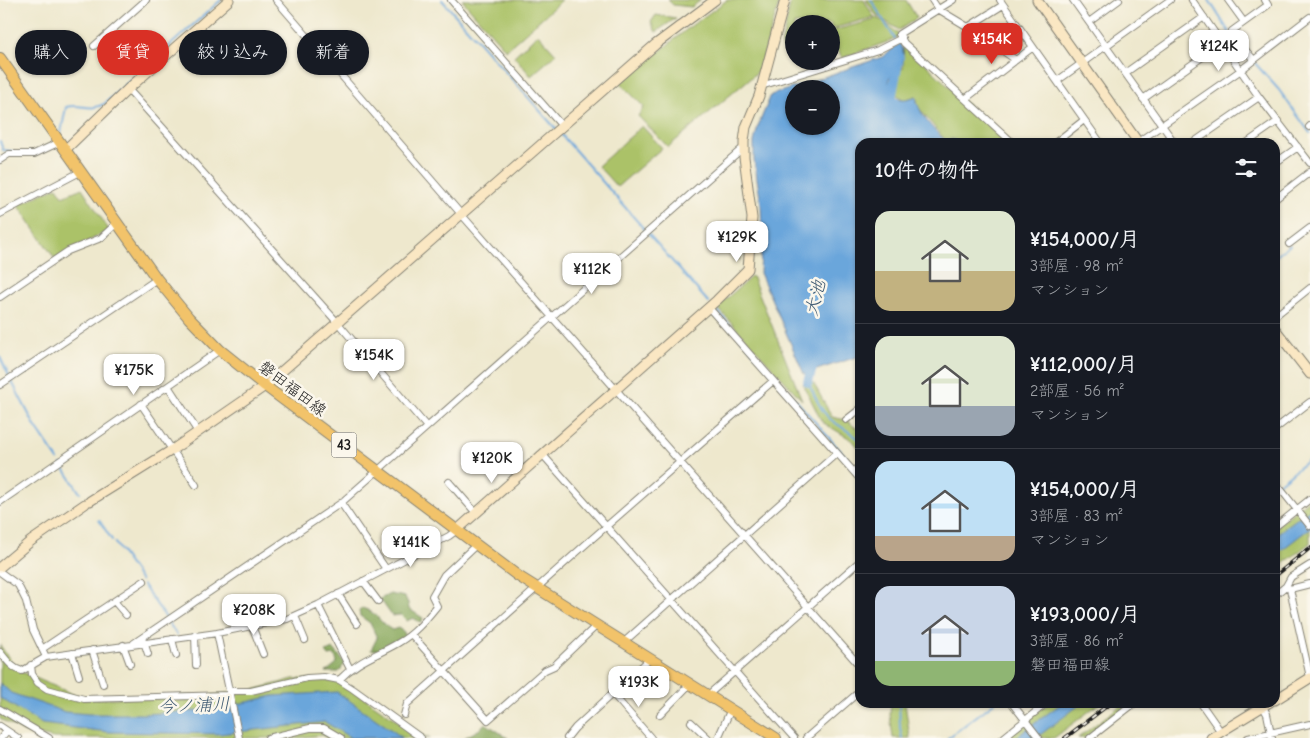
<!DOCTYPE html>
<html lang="ja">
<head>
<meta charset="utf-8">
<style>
  :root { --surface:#171b24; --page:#20242c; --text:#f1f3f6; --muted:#9ea1a6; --line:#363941; --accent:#d93025 }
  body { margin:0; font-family:"Comic Neue","Klee One",sans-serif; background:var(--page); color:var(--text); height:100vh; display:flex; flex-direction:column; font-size:19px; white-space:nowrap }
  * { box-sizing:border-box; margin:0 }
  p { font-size:16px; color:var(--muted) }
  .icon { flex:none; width:28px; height:28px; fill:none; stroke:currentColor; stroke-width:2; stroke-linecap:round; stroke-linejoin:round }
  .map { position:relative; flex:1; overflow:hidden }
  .details { position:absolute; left:855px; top:138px; width:425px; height:570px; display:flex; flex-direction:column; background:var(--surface); border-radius:15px; box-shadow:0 1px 4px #0004 }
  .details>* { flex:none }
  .banner { position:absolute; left:15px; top:30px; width:475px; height:45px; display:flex; gap:10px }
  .tools { position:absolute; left:785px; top:15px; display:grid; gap:10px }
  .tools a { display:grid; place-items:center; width:55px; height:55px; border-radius:50%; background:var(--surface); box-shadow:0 1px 4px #0004; font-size:25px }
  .price { position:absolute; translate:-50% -42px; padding:0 11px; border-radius:10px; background:#fff; color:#222; font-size:16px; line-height:32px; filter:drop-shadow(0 1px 2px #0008) }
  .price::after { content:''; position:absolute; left:50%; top:30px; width:15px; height:11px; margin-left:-8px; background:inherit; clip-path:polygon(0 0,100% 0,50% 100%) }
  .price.current { background:var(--accent); color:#fff }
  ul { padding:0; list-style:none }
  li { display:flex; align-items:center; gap:15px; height:125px; padding:0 20px }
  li+li { border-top:1px solid var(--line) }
  li span { display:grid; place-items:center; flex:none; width:140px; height:100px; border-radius:15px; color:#555 }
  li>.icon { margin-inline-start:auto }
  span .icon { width:60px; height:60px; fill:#fffc; stroke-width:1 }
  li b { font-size:21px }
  h2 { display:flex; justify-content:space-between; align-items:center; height:60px; padding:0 20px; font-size:21px }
  .tag { padding:0 18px; border-radius:22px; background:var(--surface); box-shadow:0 1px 4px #0004; font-size:18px; line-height:45px }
  .tag.current { background:var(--accent); color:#fff }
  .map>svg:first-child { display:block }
</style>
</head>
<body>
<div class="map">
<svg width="1310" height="738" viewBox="0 0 1310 738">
  <rect width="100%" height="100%" fill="#fbf7ec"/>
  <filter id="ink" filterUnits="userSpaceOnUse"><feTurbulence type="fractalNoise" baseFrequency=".02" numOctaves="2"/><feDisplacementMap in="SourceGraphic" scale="10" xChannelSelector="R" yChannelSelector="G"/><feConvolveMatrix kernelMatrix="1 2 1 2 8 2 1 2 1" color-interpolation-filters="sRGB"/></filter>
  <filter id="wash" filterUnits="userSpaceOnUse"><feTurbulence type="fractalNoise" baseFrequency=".0096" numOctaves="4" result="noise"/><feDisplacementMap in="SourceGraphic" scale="20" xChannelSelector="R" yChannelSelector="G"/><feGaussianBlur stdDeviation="1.12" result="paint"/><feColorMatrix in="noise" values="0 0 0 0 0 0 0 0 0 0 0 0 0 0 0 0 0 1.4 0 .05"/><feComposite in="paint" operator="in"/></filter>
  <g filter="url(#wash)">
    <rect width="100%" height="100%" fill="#eee8cd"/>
    <path fill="#abc267" stroke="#646f42" d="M462,0h100l-56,50z
      M668,0h33l-9,7 -19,-2z
      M727,0h53l-21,71 -91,76 -30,-31 6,-9 -24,-24 71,-57z
      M791,0h73l10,17 11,5 15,14 -10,5 -48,17 -9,-19h-2v-8l43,-11v-3l-43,12v-5h-37v24l-10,2 -2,-4v-4z
      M866,0h40l11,18 -18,12 -23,-15z
      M656,15l20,3 -20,14 -5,-10z
      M538,34l18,20 -25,22 -17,-20z
      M904,43l102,99h-50l-3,-3 -8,1 -27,-33 -2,-11 -12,4 -11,-8 -4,-10 14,-14z
      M642,126l20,22 -45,39 -19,-21z
      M57,187l6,9 19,-8 27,42 -54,29 -37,-54z
      M733,224l13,15 -7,21 -20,-23z
      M752,276l50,124 -85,-93z
      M813,382l19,35 14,3 14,11v18l-8,-9 -30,-18 -19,-38z
      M1310,499v44l-35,27v-43z
      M0,645l17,25 67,29 127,-4 42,-5 40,-11 46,1 77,54 15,4h-103l-6,-3 -25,3h-243l-30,-6 -24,-13z
      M891,703h14l5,35h-17l-3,-24z
      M1049,703h51l-46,35h-51z
      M1124,703h8l-47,35h-7z"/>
    <path fill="#88a85c" stroke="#52623c" d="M390,594l15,3 3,6 1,6 14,9 -2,5 -8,-5 -6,3 -6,-6 -9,1 -12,-17z
      M362,608c16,4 17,15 30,22l6,-2 6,4 2,6 -29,12h-6l6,-12 -7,-15 -10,-7 -1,-5z
      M334,649l11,14 -6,9h-13l11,-9 -2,-8 -6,1 -3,-4z
      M485,723l23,15h-44l16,-9z"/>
    <path fill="#6aa6db" stroke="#43617c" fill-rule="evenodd" d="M900,43c9,20 0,21 -11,35 0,18 10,26 27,18 2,17 16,33 29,44h10l-1,2h-94v214l-56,18 -44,-101 2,-39 -1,-30 -7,-44v-18l4,-16 13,-31 111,-38zM794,89h37v37h-37z
      M1310,509v19l-35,27v-20z
      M0,683l11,10 54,19 24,2h56l68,-4 60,-14 64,-4 66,46h-52l-26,-16 -105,12 -111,-2 -67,-8 -42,-26z
      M1062,703h20l-46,35h-21z"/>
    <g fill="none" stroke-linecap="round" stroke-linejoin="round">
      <path stroke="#6aa6db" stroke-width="2" d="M442,0l114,129
        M871,0l24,39
        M1209,0l20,32
        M1254,62l25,28 31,43
        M559,132l150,171
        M61,133l5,-26c15,-4 23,5 38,-3l117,-104
        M0,141l3,9 9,1
        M1275,257l15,-12
        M713,306l147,167
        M0,357l9,19
        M11,380l24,46 23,34
        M808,382c7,14 13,31 26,40 9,6 18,11 26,18
        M61,464l19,29
        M1278,484l32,-25
        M99,520l13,20
        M115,543l26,38
        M143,585l23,33
        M168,622l9,13
        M899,702l1,26 2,10
        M948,738l47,-36"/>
      <path stroke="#6aa6db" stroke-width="10" d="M890,104l9,-47
        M808,382l6,-22"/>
    </g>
  </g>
  <g filter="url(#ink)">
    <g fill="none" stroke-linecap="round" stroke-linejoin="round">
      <defs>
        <path id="street" d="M276,0l185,214 399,452
          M451,0l111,126
          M932,0l6,9 30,18 48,33
          M953,0l-54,34 5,9 108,99
          M1000,0l100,142
          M1073,0l101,142
          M1192,0l67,97 51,66
          M1228,0l16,22
          M1089,22l30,-22
          M968,27l35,-22
          M94,46l52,-46
          M1254,60l-12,-14 -10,-15 36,-26 -3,-5
          M1125,73l79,-56
          M1057,81l113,-81
          M761,86l117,-36 24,-12
          M128,89l209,233 90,105
          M965,99l68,-52
          M1143,99l79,-56
          M1309,127l1,-1
          M1056,142l28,-22
          M1138,142l103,-72 69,-53
          M1194,142l65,-45
          M1248,142l30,-21
          M0,160l9,-6h25l26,-12
          M1275,163l23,-16
          M1275,199l35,-27
          M0,214l80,-42
          M1289,244l21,-16
          M0,297l68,-46 33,-13 16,-15
          M709,308l151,171
          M1275,316l35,-28
          M0,385l157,-106
          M168,386l30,46
          M141,404l55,81
          M846,420l14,-11
          M1275,429l35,-27
          M543,455l251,283
          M449,482l27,31
          M1275,482l35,44
          M0,502l220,-152
          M341,503l45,66
          M1275,527l35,-28
          M0,572l18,13 8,16 7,29 13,27 171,-24 70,-14 31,-14 131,-69 8,-6
          M363,581l15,20
          M1287,587l3,2 20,-5
          M1290,589l20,88
          M338,594l19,30
          M1275,595l11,-9 5,-9 19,-12
          M114,601l12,14
          M318,605l32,64
          M295,616l10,24
          M252,626l11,28
          M217,633l22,105
          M411,634l77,86 57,-50 9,-4 43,-41
          M195,635l1,30
          M172,639l4,16
          M144,642l4,12
          M624,642l213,-189
          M134,643l207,-140 403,-356
          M123,645l7,19
          M42,649l102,-68
          M92,650l11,34
          M0,652c6,7 12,17 22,19l24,-14
          M72,653l7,23
          M31,665l1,9 6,9 9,6 37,10 145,-4
          M339,680c19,-20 37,-24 59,-37 16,-9 27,-22 39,-37l-5,-10 12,-21 32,-30
          M229,691h22l56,-13 17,-1 15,3 14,9 68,49
          M612,693l39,45
          M708,695l152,-134
          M1011,702l28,36
          M1200,702l21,30
          M1263,707l4,7 5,24
          M0,709l49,29
          M404,715l3,-11 179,-160 187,-163
          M660,715l30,-31
          M691,722l17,16
          M0,726l18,12
          M1,738l6,-7
          M268,738l42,-10h14l17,10
          M567,738l8,-10 75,-69
          M718,738l13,-29
          M806,738l54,-47
          M1003,738l45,-36
          M1090,738l46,-36
          M1248,738l62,-14"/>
        <path id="secondary" d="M1037,0l101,142
          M65,150l63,-61 101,-89
          M1275,329l35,45
          M90,501l82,-51 93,-64 391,-342 59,-44
          M457,530l260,-230 31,-31 4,-51 -8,-61v-16l2,-14 13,-31 26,-96
          M0,567l31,-26 54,-37
          M1275,700l35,-22
          M1211,738l59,-36"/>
        <path id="primary" d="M0,58l157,221 32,39 31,32 45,36 253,190 258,162"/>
      </defs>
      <use href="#street" stroke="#858274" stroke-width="8"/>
      <use href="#secondary" stroke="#858274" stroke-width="11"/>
      <use href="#primary" stroke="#858274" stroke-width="12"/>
      <use href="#street" stroke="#fff" stroke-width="6"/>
      <use href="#secondary" stroke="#fae7c3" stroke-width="9"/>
      <use href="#primary" stroke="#f2c36a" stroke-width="10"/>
      <defs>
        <path id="rail" d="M1275,576l35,-28
          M1065,738l47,-36"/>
      </defs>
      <use href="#rail" stroke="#1c1c1c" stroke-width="4"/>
      <use href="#rail" stroke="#fbf7ec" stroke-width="2" stroke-dasharray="5.5" stroke-linecap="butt"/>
    </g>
  </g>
  <g text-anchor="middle" stroke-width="5" stroke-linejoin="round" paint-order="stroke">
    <rect fill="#fbf7ec" stroke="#5f5e5a" stroke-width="1" x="331.5" y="432.5" width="25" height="25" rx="4"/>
    <g font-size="15" font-weight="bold" fill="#1c1c1c">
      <text x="344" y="450">43</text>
    </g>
    <g font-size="16" fill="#1c1c1c" stroke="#fbf7ec">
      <text transform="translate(293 388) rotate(37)" y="6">磐田福田線</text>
    </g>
    <g font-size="18" font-style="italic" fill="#3f5a72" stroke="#fbf7ec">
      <text transform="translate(815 298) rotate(-75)" y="6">大池</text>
      <text transform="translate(194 705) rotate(-2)" y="6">今ノ浦川</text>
    </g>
  </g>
</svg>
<div class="tools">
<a>+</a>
<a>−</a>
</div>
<b class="price current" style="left:992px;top:65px">¥154K</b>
<b class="price" style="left:1219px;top:72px">¥124K</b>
<b class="price" style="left:737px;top:263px">¥129K</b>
<b class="price" style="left:592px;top:295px">¥112K</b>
<b class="price" style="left:374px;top:381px">¥154K</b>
<b class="price" style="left:134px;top:396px">¥175K</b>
<b class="price" style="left:492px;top:484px">¥120K</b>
<b class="price" style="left:411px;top:568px">¥141K</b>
<b class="price" style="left:254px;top:636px">¥208K</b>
<b class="price" style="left:639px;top:708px">¥193K</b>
<div class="banner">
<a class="tag">購入</a>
<a class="tag current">賃貸</a>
<a class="tag">絞り込み</a>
<a class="tag">新着</a>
</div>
<section class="details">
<h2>10件の物件<svg class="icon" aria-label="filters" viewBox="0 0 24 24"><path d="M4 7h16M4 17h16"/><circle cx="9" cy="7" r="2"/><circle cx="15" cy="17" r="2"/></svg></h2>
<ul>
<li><span style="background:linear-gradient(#dfe7d0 60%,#c2b280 0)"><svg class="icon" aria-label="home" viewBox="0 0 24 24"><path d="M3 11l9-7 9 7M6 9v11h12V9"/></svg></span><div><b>¥154,000/月</b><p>3部屋 · 98 m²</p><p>マンション</p></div></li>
<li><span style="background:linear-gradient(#dfe7d0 70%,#9aa5b1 0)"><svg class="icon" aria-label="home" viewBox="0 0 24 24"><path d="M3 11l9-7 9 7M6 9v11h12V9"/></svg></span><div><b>¥112,000/月</b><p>2部屋 · 56 m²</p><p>マンション</p></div></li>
<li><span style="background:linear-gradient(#bfe0f5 75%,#b9a48a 0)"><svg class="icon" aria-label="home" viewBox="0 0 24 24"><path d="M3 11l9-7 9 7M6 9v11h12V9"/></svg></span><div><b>¥154,000/月</b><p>3部屋 · 83 m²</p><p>マンション</p></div></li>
<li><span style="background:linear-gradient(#c9d6e8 75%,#8fb573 0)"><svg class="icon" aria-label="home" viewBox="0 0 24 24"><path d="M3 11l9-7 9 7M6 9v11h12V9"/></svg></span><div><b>¥193,000/月</b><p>3部屋 · 86 m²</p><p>磐田福田線</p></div></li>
</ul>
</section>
</div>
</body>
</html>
